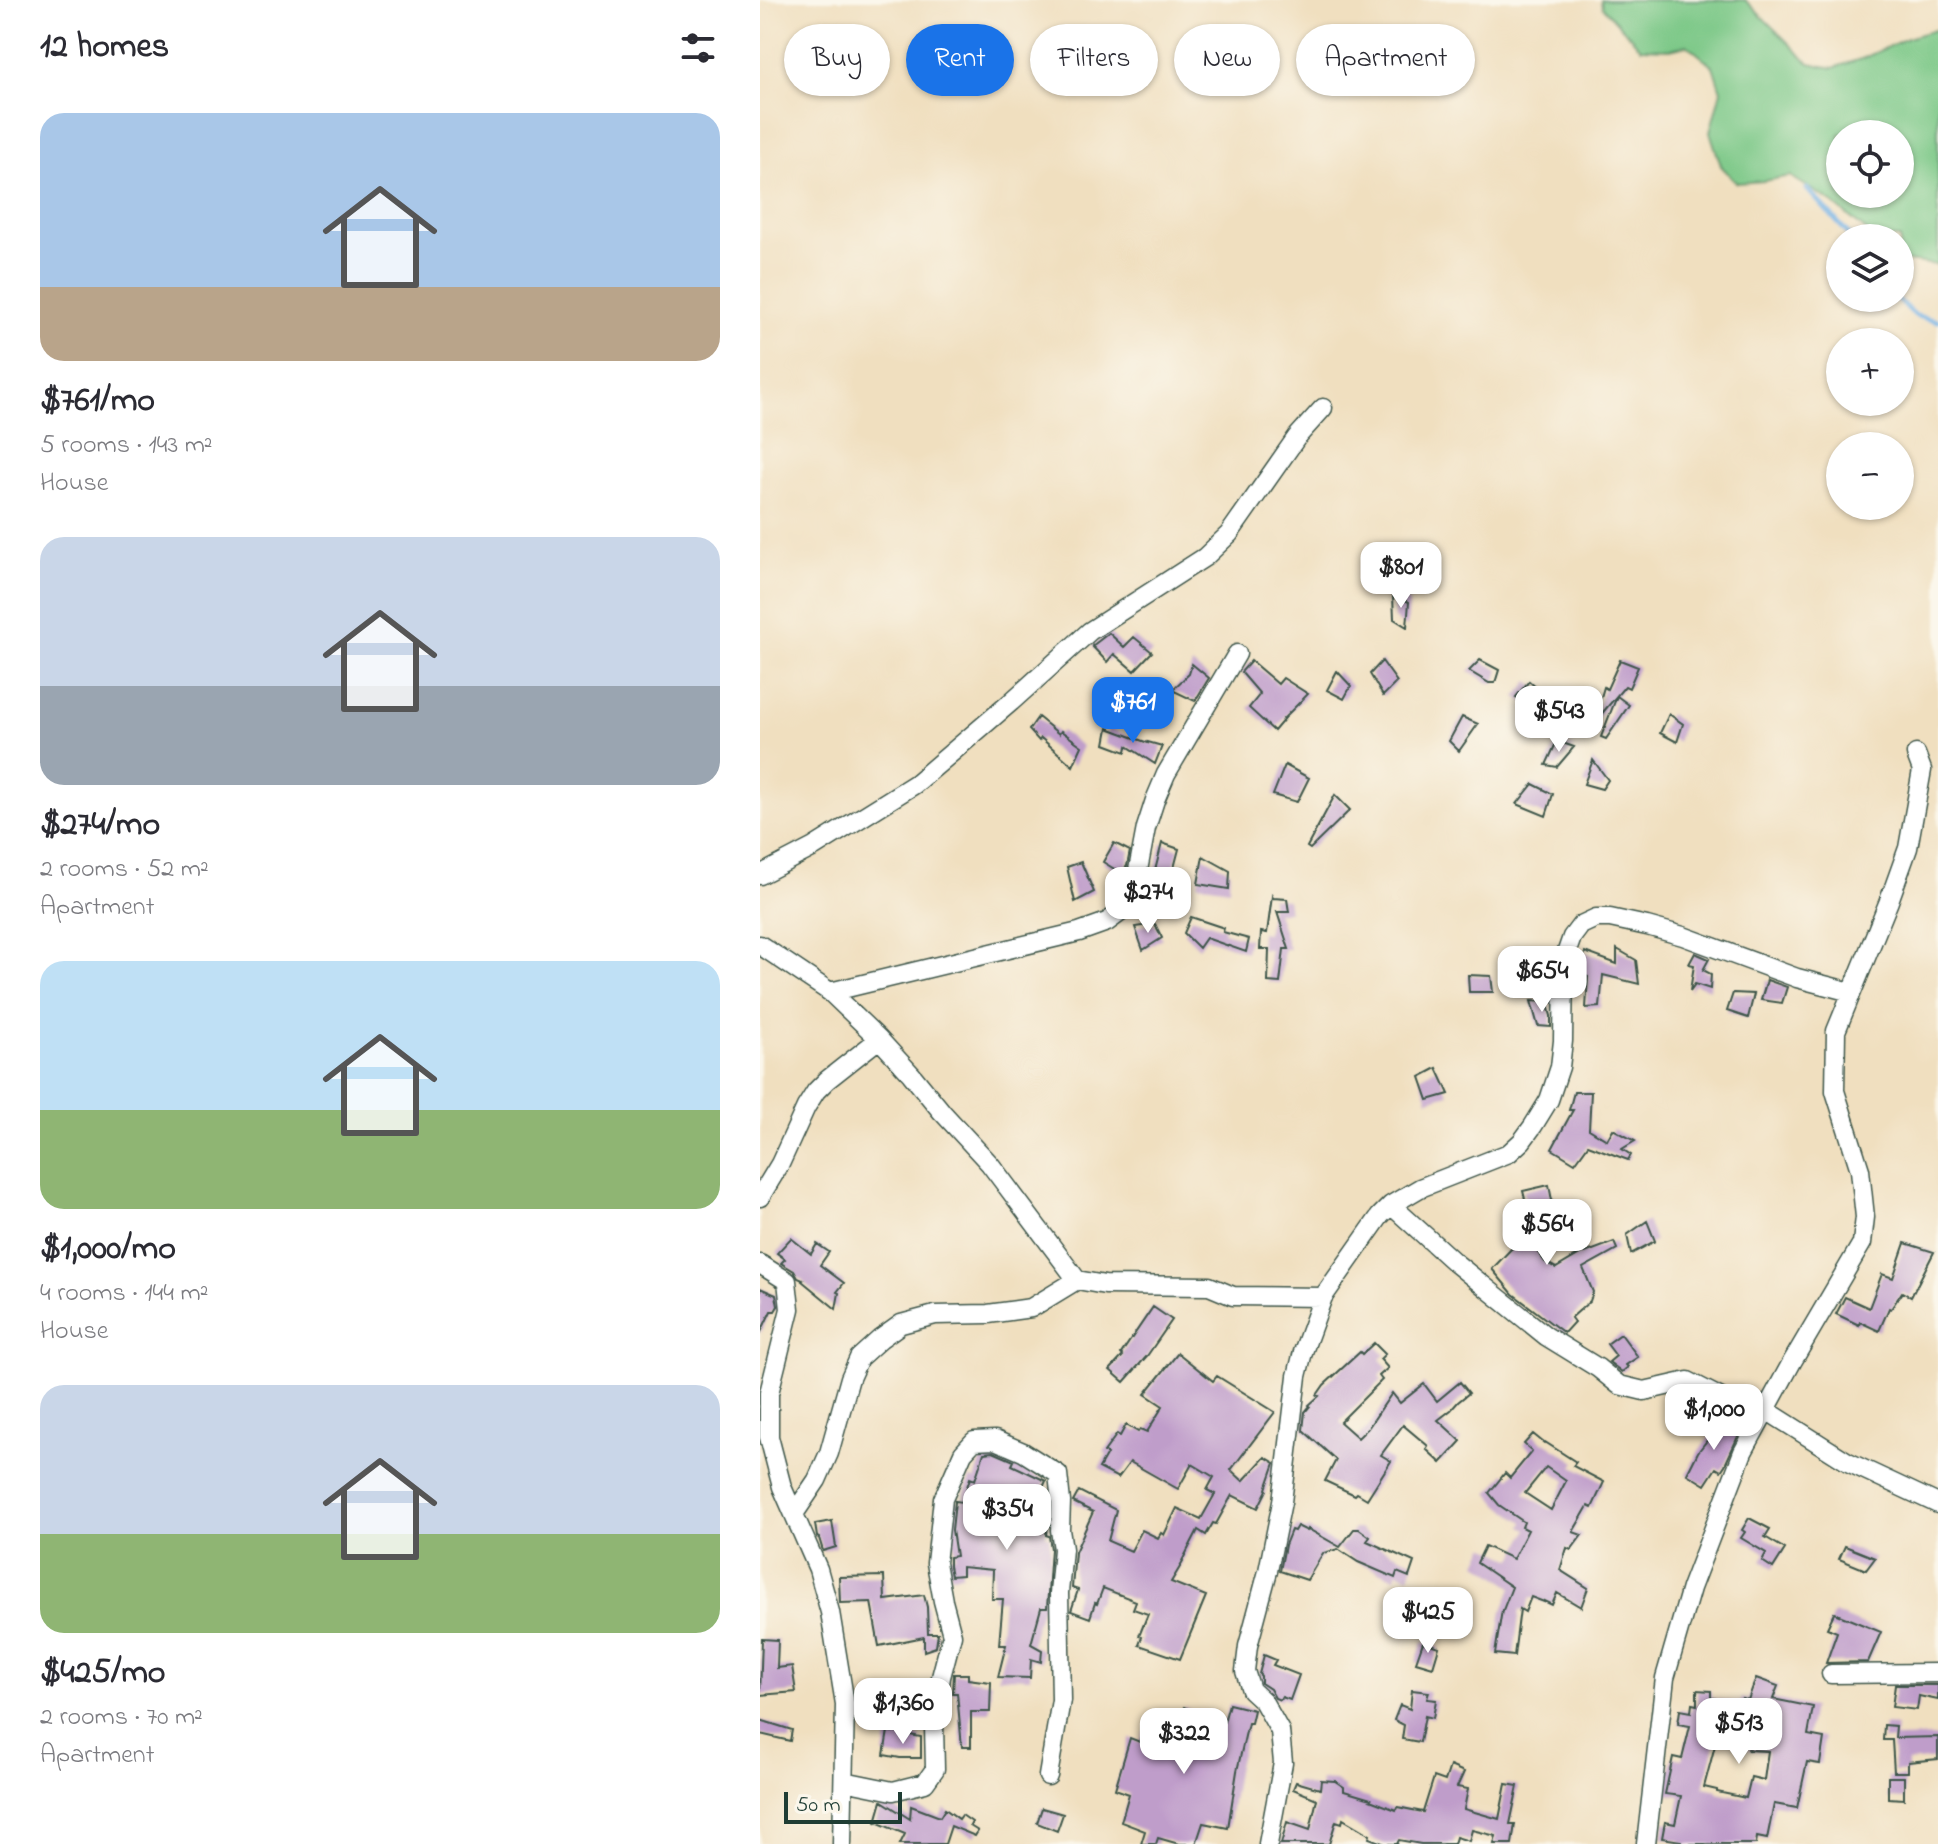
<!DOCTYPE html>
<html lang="en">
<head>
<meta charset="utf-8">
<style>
  :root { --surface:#fff; --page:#f2f2f3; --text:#2b2b33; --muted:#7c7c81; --accent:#1a73e8 }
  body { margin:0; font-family:"Indie Flower",sans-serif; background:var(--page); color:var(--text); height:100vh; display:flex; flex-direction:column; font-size:30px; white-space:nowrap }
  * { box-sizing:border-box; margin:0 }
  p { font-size:26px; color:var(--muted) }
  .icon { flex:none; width:44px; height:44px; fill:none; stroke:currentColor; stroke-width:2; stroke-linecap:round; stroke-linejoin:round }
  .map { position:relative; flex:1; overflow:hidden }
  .sheet { display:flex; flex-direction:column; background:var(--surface); width:760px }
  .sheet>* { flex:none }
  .hud { position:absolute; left:24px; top:24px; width:760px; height:72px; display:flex; gap:16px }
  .controls { position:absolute; left:1066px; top:120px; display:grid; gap:16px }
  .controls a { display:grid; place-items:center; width:88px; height:88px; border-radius:50%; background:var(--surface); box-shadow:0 2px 6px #0004; font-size:40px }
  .scale { position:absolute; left:24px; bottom:20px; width:118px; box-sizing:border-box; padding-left:8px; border:4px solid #1f3d34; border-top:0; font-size:22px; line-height:28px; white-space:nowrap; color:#1f3d34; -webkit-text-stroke:6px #fbf7ec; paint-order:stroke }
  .price { position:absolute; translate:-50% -68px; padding:0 18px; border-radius:16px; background:#fff; color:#222; font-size:26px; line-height:52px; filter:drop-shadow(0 2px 4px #0008) }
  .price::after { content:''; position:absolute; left:50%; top:48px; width:24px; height:18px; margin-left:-12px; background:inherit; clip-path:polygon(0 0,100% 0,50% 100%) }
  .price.selected { background:var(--accent); color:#fff }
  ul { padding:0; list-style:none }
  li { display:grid; align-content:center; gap:16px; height:424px; padding:0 40px }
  li span { display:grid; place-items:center; height:248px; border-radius:24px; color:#555 }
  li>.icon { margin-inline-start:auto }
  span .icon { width:144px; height:144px; fill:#fffc; stroke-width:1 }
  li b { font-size:34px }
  h2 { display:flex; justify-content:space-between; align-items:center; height:96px; padding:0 40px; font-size:34px }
  .pill { padding:0 28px; border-radius:36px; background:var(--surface); box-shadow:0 2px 6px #0004; font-size:28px; line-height:72px }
  .pill.selected { background:var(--accent); color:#fff }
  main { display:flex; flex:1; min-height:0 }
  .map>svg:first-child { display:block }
</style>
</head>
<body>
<main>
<section class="sheet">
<h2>12 homes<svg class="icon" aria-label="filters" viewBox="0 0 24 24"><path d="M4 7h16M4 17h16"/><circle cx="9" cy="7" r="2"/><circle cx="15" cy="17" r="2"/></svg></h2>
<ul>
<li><span style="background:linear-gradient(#a9c7e8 70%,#b9a48a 0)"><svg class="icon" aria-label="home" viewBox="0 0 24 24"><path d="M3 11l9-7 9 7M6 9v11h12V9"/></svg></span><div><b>$761/mo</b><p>5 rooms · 143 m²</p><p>House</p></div></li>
<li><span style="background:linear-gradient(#c9d6e8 60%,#9aa5b1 0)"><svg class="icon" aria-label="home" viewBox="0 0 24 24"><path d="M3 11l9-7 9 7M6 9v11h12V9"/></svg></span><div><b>$274/mo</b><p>2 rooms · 52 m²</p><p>Apartment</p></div></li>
<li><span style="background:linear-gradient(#bfe0f5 60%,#8fb573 0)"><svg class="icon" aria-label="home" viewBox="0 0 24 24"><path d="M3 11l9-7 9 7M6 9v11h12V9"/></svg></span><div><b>$1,000/mo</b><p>4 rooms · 144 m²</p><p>House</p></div></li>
<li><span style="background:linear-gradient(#c9d6e8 60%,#8fb573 0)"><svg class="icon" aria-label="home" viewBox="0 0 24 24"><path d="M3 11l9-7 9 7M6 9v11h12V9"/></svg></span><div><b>$425/mo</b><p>2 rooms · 70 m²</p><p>Apartment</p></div></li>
</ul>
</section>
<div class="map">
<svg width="1178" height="1844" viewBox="0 0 1178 1844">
  <rect width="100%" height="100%" fill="#fbf7ec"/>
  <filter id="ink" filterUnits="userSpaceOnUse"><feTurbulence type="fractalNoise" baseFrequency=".0125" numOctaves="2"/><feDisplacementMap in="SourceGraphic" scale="16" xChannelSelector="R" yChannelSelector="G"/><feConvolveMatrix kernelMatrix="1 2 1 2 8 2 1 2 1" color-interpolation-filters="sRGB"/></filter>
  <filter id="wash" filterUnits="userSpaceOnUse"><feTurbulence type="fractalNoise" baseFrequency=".006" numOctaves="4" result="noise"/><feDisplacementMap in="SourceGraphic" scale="32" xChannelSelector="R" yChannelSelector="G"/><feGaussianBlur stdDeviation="1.8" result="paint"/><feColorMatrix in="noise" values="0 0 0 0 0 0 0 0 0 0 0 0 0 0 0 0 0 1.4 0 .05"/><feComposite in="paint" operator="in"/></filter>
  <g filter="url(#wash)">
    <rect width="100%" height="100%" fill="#f0dfbf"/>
    <path fill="#7bc887" stroke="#4d825e" stroke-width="2" fill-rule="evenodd" d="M841,0h144l64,63 24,5 31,-10 43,-20 31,-9v236l-31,-4 -7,-5v-18h-25l-45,-37 -40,-25 -26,5 -27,2 -16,-17 -11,-34 11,-41 -8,-25 -26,-21 -17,4 -29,-1 -39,-41zM1080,134h60v60h-60z"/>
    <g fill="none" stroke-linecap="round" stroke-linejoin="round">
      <path stroke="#71b0e4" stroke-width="5" d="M1047,189l45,49
        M1136,298l20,18 22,5"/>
    </g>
    <g id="blocks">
      <path fill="#bf9dca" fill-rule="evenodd" d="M633,595l16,7 -2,25 -13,-8z
        M349,633l15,14 10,-10 18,15 -18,19 -20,-17 -7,8 -15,-16z
        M720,660l19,10 -4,13h-6l-20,-12z
        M860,660l18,7 -9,21 -4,-2 -32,38 11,-37 3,2z
        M491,661l27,23 5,-6 25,16 -24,24h1l-11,13 -25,-23 11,-14 -19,-22z
        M622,661l15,21 -14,14 -13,-22z
        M432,664l17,14 -14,23 -23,-11 17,-16z
        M577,671l14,15 -7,13 -17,-9z
        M769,681l12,11 -7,16 -18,-11z
        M857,696l12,9 -23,34 -5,-2z
        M909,714l14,10 -6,18 -17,-9z
        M278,717l21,17 2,-3 21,15 -9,20 -32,-28 -2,3 -10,-11z
        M702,717l16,7 -19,27 -10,-10z
        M348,728l40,15v-1l14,4 -7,18 -28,-18 -1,6 -21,-8z
        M797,741l17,6 -17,20 -11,-2z
        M833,760l15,20 -6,9 -18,-5z
        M525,765l24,13 -12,24 -24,-7z
        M773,784l20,10 -7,22 -29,-12z
        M575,795l15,15 -40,39 -3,-2z
        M354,843l16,8 -3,15 -6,7 -18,-11z
        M402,843l17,6 -5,19h-1l-12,33 -13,-3z
        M443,856l27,15 -1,18 -31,-5z
        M321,862l13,30 -19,10 -8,-35z
        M512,896l1,2 14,1 2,13h-12l12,37h-5l-4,34 -12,-1 1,-33h-9l1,-17 6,1z
        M431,917l33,11 -1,4 26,7 -3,13 -40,-14 -7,10 -15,-15z
        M395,924l7,14 -19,12 -8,-23z
        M857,949l19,11 3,24 -36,-9 -3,32 -14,1 2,-31 -7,-3 4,-22 32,12z
        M935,953l14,6 -6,11 8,4 -1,15 -15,-5 -5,7 4,-26 -5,-1z
        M708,975l23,1 2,16h-24z
        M1007,980l20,7 -5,16 -21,-3z
        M973,993l21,1 -6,24 -21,-7z
        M771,1001l16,1 4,14v11l-13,-1z
        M677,1068l12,26 -21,6 -8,-23z
        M814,1092h17l-2,37 18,11 6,-11 22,12 -13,8 9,6 -3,5 -40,-15 -13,18 -23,-14 21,-39h-4z
        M789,1185l10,52 -26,9 12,16 11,6 29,-17v2l29,-11 3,7 -34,19 10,24 -3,9 -19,17 3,4 -10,11 -51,-39 -21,-25 22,-23 -4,-7 22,-12 -9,-36z
        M887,1221l8,20 -24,13 -4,-19z
        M31,1238l20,16 6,-10 12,8 -9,13 24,18 -7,9 2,1 -3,16 -34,-28 1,-1 -5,-2 -4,-7 -13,-8 4,-4 -8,-6z
        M1145,1243l29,9 -23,45 -9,-5 -11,17 -2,-1 -10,23 -19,-9 -1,3 -23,-11 9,-17 24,11 13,-34 11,4z
        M0,1288l16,7 2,11 -3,5h-4l-11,23z
        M393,1307l19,13 -25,36 -23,26 -14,-12 13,-14 -2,-2z
        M861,1334l17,23 -12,8 2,2 -6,5 -13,-10 7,-6 -9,-12z
        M614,1343l11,11 -5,5 8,9 -9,8 3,4 -42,42 18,16 10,-10 24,-35 8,10 24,-19 13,17 23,-19 9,11 -11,9 -7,8 -13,10 23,21 -20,22 -15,-14 2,-3 -25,-21 -22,30 10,6 -24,38 -10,-6 -2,2 -30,-14 11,-21 -33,-30 2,-18 5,-6 -1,-1 10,-9 -2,-1 7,-10 36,-33 2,2z
        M418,1353l35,28 4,-5 58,36 -44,58 12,11 22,-24 10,6 -9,26 1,1 -9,18 -26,-13 -16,29 -3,-1 -7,12 -8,-5 -16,31 1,1 -12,20 35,14 -26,63 -41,-14 3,-8 -3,-1 9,-22 -15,-5 3,-8 -33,-13 -6,16 -2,-1 -5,15 -19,-7 7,-21 -6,-2 3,-36 18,-40 -20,-10 6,-11 37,19 -8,31 23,10 11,-21 16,8 3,-5 3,2 13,-27 24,11 14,-25 -8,-4 7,-13 -22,-13 -14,25 -48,-27 -12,16 -19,-10 8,-14 -3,-2 13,-18 3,2 6,-11 12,7 2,-3 7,3 16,-26 -18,-12z
        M962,1417l18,15 -15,33 -4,6 -5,-3 -11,17 -18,-11 11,-22 18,-23 -3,-2z
        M773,1434l11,9 1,-1 31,20 -3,4 31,16 -12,26 -4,-2 -15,26 9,3 -11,15 -4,-2 -7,22 28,18 -7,19 -24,-14 -5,12 -8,-4v1l-13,-5 -6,15 -5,-3 -6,47 -19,-2 7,-44h1l9,-23 -35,-24 8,-17 28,13 15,-29 -6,-3 2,-5 -25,-17 -10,-12 16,-20 5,5 22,-27 -8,-7zM786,1467l20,14 -15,29 -26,-17z
        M233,1452l21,9 -2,4 34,16 -8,17 4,1 -5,15 11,4 -2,17 3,1 2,13 -4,59h-6l-10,36 11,6 -1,12 -10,-3 -1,19 -32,-1 8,-32h-7l4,-46h-11l1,-29 -31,-3v8l-11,1 -2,-10v-9l7,-1 -4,-26 3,-28v-1l7,1 8,-24 5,2 9,-27z
        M989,1518l21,11 -5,8 20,12 -12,19 -11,-7 4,-8 -25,-15 4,-6 -3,-2z
        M72,1521l4,26 -13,4 -4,-13 -2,-1 -2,-13z
        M537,1526l10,5 1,-2 32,18 14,-18h5l11,8 -3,4 47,21 -5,15 -12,-5 -2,6 -37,-16 -20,-13 -15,4 -16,27 -27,-9 5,-26 6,-15 3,1z
        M1085,1546l30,12 -9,12 -27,-11z
        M124,1576l1,24 39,-5 3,12 1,26h10l-2,14 -12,4v-14l-45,9 -8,-44 -31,1 -1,-26z
        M1074,1613l47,19 -13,30 -42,1 11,-31 -10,-4z
        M2,1639l16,1 -1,28 15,-2 4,26 -36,3z
        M663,1642l16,5 -6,20 -17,-5z
        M504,1655l12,5 -3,5 26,10 -9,25 -8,-3 -2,3 -5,-2 -5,-9 -9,-6v-7l-2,-2z
        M194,1674h14v5l23,3 -1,30h-19v35h-9l-5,-54h-4z
        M996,1678l22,8 -5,13 40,8 -5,28 16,3 -4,26 -13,-2 -10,46 -23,-4 -7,35 -10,-2 -1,7h-76l1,-3 -19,-3 3,-16 10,2 6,-28 -16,-2 8,-37 9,2 8,-33 -12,-2 2,-14 11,2 1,-8 5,1v-15l14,1v7l29,5 2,-5 6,2zM970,1713l27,8 -9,29 20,1 -4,29 -13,-3 -5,21 -29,-6v-2l-13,-3 15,-57 8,1z
        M1135,1685h43v15l-19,-4 -2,14 -25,-3z
        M652,1690l17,2 -2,7 9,1 -3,18 -8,-2 -5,26 -18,-3 2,-14 -10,-5 6,-15 10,4z
        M469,1704l25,6 -3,13h-3l-11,48 -9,57 -25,-5 -7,21h-17l-21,-6 -2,6h-15l4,-13 -24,-9 8,-28 -14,-5 15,-51 10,4 5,-12 14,5 2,-5 7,3 4,-11 4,1 8,-16 21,10 1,-2 18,7z
        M0,1720l32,10 -2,11 -30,-7z
        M1124,1725l12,1 -1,12 43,-1v22l-30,3v10h-14l-2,-32h-9z
        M128,1731l33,6v21h-21l-16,-3z
        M690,1766l14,6 -7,15 11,2 -4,20 35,10 7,-35 12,2 -8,38h5l-3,20h-18l2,-8 -24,-6 -3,11 -13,-4 -2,7h-33l-22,-4 -2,4h-12l-16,-6 1,-3 -27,-16 -1,4 -6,-2 -7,23h-48l6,-22 23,8 7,-31 -24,-10 3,-7 24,7 1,-9 14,1 9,6v4l27,8 -1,1 26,10 1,-3 26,5 11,-35 11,4z
        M1128,1777h16v22l-16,-1z
        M122,1801l28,18 1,-13 29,11 5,-8 14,10 3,-4 10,7 -2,4 8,5 -3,5 -24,-10 -6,18h-45l5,-10 -29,-12z
        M282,1808l21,6 -6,17 -20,-8z"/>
    </g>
  </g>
  <g filter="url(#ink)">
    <use href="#blocks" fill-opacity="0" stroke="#3e5549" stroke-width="2"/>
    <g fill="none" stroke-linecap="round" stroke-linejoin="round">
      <defs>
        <path id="minor" d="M0,875l54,-28 101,-63 96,-82 79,-71 115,-74 24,-23 68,-97 26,-29
          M0,945l70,47 49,47 32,35 31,38 48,52 87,116 28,5 104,1 24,10 90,1
          M70,992l249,-60 28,-10 19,-14 10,-27 10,-53 9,-28 11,-26 71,-120
          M0,1197l20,-33 26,-57 10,-16 11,-11 52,-41
          M631,1205l62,56 93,75 52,32 21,17 25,6 44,-10 39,20 39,9 82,52 90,42
          M0,1264l27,17 3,28 -21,84v44l13,50 36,82 12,43 15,92 -3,140
          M34,1514l23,-34 12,-27 21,-75 9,-20 21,-19 21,-15 34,-9 53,-1 43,-6 46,-28
          M1071,1674l107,-1
          M84,1781l49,10 32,-8 10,-14 -1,-43 7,-49 11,-42 -9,-34 -7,-38 7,-64 20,-46 11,-12 21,-1 28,12 35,22 3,28 -1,28 3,19 -4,44 2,107 -13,76
          M508,1844l15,-81 -3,-32 -17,-30 -12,-11 -6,-19 3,-25 20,-75 14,-69 15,-126 6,-24 20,-55 57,-81 11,-11 29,-17 89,-35 13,-12 11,-15 16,-26 11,-33 3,-26 1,-81 8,-23 9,-12 15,-7h14l37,8 36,10 114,42 54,14
          M886,1844l19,-166 26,-90 52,-136 49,-90 70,-119 3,-26 -5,-47 -25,-79 1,-60 53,-130 19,-53 14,-78 -6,-16"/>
      </defs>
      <use href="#minor" stroke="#3e5549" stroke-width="21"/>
      <use href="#minor" stroke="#fff" stroke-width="18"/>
    </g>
  </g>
</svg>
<div class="controls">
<a><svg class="icon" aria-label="locate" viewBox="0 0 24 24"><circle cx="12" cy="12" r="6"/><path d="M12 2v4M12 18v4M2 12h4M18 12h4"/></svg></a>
<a><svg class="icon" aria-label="layers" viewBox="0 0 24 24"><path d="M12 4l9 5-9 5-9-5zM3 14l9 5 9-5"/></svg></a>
<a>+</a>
<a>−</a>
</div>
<div class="scale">50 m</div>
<b class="price" style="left:641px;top:610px">$801</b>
<b class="price selected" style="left:373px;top:745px">$761</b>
<b class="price" style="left:799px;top:754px">$543</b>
<b class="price" style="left:388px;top:935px">$274</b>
<b class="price" style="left:782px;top:1014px">$654</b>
<b class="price" style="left:787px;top:1267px">$564</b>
<b class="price" style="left:954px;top:1452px">$1,000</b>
<b class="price" style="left:247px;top:1552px">$354</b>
<b class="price" style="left:668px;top:1655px">$425</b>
<b class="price" style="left:143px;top:1746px">$1,360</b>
<b class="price" style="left:979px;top:1766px">$513</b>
<b class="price" style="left:424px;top:1776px">$322</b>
<div class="hud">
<a class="pill">Buy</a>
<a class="pill selected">Rent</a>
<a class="pill">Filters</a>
<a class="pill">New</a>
<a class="pill">Apartment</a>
</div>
</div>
</main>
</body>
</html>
